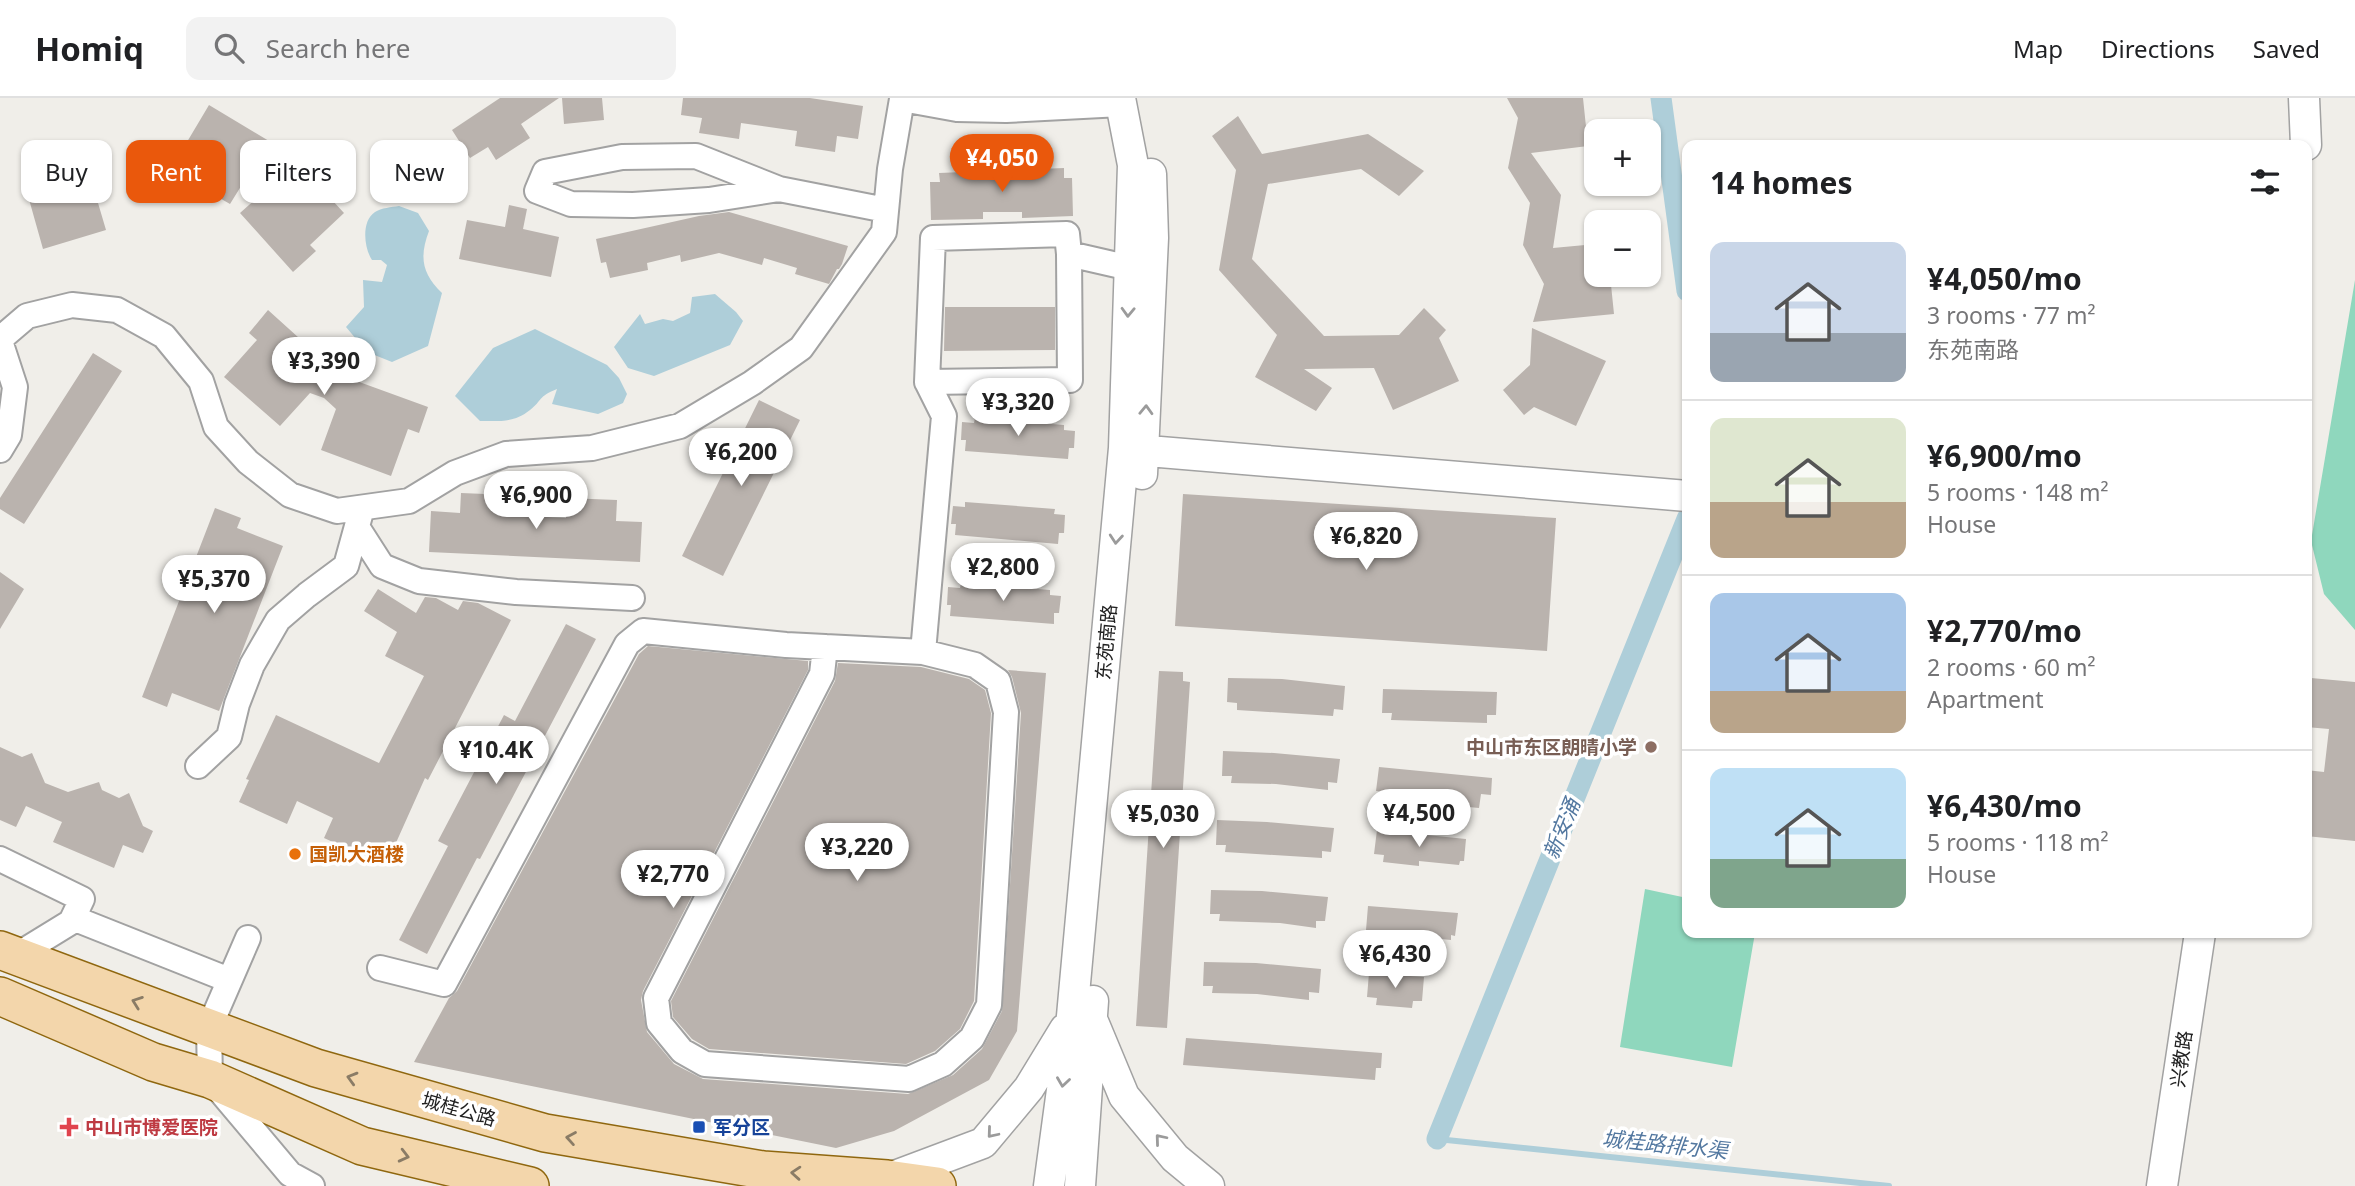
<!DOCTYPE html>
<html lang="en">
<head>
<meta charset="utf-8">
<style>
  :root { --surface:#fff; --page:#f2f2f2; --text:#202124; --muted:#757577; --line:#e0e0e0; --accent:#ea580c }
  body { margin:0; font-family:"Noto Sans","Noto Sans SC",sans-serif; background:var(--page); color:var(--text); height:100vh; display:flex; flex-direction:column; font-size:26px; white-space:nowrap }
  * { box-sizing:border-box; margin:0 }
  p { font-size:23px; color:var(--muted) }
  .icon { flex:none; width:38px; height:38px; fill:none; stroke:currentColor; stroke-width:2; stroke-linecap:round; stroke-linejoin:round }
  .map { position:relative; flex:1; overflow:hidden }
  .details { position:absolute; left:1682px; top:42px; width:630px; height:798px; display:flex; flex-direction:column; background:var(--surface); border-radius:14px; box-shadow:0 2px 5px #0004 }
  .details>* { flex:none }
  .banner { position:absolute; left:21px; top:42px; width:665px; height:63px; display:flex; gap:14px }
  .buttons { position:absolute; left:1584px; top:21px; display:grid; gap:14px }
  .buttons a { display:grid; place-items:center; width:77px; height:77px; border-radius:14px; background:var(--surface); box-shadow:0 2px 5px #0004; font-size:35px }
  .price { position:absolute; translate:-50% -60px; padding:0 16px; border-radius:24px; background:#fff; color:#222; font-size:23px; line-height:46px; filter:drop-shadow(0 2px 4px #0008) }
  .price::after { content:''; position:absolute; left:50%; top:42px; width:21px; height:16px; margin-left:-10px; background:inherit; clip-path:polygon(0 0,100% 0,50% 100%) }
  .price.selected { background:var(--accent); color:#fff }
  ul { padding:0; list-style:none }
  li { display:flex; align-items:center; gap:21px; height:175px; padding:0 28px }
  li+li { border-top:2px solid var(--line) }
  li span { display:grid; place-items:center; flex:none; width:196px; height:140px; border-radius:14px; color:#555 }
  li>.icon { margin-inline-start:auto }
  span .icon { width:84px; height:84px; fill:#fffc; stroke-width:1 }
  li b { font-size:30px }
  h2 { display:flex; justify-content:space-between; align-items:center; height:84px; padding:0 28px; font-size:30px }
  .tag { padding:0 24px; border-radius:14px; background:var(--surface); box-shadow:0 2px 5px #0004; font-size:24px; line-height:63px }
  .tag.selected { background:var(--accent); color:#fff }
  header { display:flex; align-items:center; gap:42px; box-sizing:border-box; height:98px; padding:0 35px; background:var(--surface); border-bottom:2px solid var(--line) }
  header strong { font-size:33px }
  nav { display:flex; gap:38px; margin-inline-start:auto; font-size:24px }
  .search { width:490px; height:63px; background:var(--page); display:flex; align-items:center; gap:18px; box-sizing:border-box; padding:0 24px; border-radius:14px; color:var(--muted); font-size:26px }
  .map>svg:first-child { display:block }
</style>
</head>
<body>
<header>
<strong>Homiq</strong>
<div class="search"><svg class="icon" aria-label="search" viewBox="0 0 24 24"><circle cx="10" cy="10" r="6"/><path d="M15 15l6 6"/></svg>Search here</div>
<nav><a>Map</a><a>Directions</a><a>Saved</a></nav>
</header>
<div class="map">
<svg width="2355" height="1088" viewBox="0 0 2355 1088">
  <rect width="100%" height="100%" fill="#f0eee9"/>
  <path fill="#8fd7bd" d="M2355,182v350l-31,-36 -13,-53z
    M1645,791l42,9v35h68l-23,134 -112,-20z"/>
  <path fill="#aeced9" d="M399,108l19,7 11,18c-10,26 -7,43 13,62l-14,53 -36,16 -25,-10 -21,-25 18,-20 -1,-27 19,2 5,-17 -6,-5h-9c-8,-12 -11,-39 3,-48 6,-4 17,-5 24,-6z
    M715,196l21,18 7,9 -13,24 -76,31 -26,-8 -14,-21 26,-33 5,10 18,-5 10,2 17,-8 2,-16z
    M535,231l72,36 12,13 8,16 -4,9 -25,11 -46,-10 5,-15c-20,8 -14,11 -27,21 -16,13 -31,11 -50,11l-25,-25 38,-48z"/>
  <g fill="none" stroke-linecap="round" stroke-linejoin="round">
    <path stroke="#aeced9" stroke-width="6" d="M1437,1041l452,47"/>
    <path stroke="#aeced9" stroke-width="21" d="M1661,0l26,193
      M1437,1041l250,-620"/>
  </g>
  <path fill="#bab3ae" d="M500,0h59l-38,26 9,14 -34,22 -8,-13 -18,11 -18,-28z
    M562,0h40l2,22 -40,4z
    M683,0h127l53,8 -5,33 -21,-3 -2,16 -40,-6 2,-15 -56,-8 -2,16 -40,-6 3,-15 -21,-3z
    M1507,0h76l5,48 -57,7 30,42 -8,53 43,-4v31h14l4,39 -81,8 11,-38 -21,-39 7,-42 -22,-35 10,-50z
    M209,7l60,36 -39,63 -68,-39 12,-24 10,6z
    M1238,18l24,38 106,-20 56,37 -25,25 -38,-27 -93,15 -16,75 72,77 75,-1 25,-27 22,22 -7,8 20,43 -66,29 -19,-42 -70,1 28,19 -16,23 -61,-34 22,-42 -58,-65 17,-100 -24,-34z
    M92,59l7,27 -6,2 13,44 -63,19 -20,-71z
    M297,64l47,51 -34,32 6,6 -23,21 -53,-59z
    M1064,70v10h8l1,38 -51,2v-6h-39v7l-52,1 -1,-38h10l-1,-9z
    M509,107l18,4 -4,20 36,8 -8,40 -92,-18 8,-39 38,7z
    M729,114l119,34 -6,18 -3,5h-2l-8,15 -34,-10 2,-6 -33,-10 -2,7 -43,-12 -38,9 -1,-7 -33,8 1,7 -38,8 -4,-16 -5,1 -5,-24 103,-23z
    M945,209h110v43l-111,1z
    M268,212l72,65 88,32 -9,26 -11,-4 -17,47 -70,-26 15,-41 -12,-11 -14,-5 -30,33 -56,-49 33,-37 -8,-7z
    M1532,230l74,33 -30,65 -42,-19 -10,8 -21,-25 27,-25z
    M93,255l29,18 -98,153 -24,-15v-11z
    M759,302l41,20 -77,156 -41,-20z
    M975,320l89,7v5l11,1 -1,17h-5l-1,11 -103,-8 1,-11h-5l1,-18 12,1z
    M461,395l50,2 -1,20 56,3 1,-20 50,2 -1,21 26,1 -2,40 -211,-10 2,-41 29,2z
    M1183,396l373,24 -9,133 -372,-25z
    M965,404l90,7 -1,5 11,1 -1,18h-5l-1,11 -103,-9 1,-11h-5l2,-18 12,1z
    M215,410l26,10 -4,10 46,18 -64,165 -47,-18 -5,14 -25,-10z
    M0,474l24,17 -24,40z
    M961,485l89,7v5l11,1 -2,17h-5v11l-104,-8 1,-11h-4l1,-18 12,1z
    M378,491l38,24 9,-16 11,1 22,12 5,-9 15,2 33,17 -83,160 -3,-2 -30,67 -6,-3 -10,21 -55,-25 9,-20 -36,-17 -10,23 -48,-22 10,-22 -3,-1 30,-64 103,48 45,-87 -39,-20 12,-24 -33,-21z
    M566,526l30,15 -116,220 -3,-1 -50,96 -28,-14 49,-94 -10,-5 66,-126 11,6z
    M648,548l160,15v9l-165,321 -2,9 6,32 27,32 29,15 205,15 45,-19 29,-26 20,-38 19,-298 -9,-36 -4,-7 38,3 -29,358 -28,49 -95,51 -58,17 -422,-86 35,-64 8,-7 182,-337z
    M838,565l83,4 48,12 16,11 6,23 -17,288 -14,28 -25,22 -29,13 -197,-15 -17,-10 -19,-22 -2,-16 164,-320z
    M1159,573l24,1v9l7,1 -23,346 -31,-2z
    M1228,580l54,1 63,7 -2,24 -9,-1 -1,7 -96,-6v-7l-10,-1z
    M2311,580l44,4v159l-49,-5v-66l18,2 5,-43 -23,-2z
    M1383,591l114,3 -1,23h-9v8l-96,-3 1,-7h-10z
    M0,649l22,10 10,-4 13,30 23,9 31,-10 3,8 17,8 10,-5 14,33 10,5 -10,22 -20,-8 -9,23 -61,-26 9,-20 -36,-16 -10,21 -16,-7z
    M1223,653l51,2 66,6 -3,24 -9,-1v8l-52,-6 -45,-1 1,-7h-10z
    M1379,669l113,11 -1,17 -10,-1 -2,14 -94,-9 1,-7 -10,-1z
    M1217,722l50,2 67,6 -3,24 -9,-1v7l-97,-6 1,-7h-10z
    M1377,732l89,9 -2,22h-4l-1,4 -40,-4v5l-36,-4 1,-7 -10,-1z
    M1211,792l51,1 66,6 -3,24h-9v7l-36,-5 -61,-2 1,-7h-10z
    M1368,808l90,7 -3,23 -4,-1v5l-40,-4v5l-36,-3 1,-7 -10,-1z
    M1204,864l52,1 65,6 -2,24 -10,-1v8l-52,-6 -45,-1 1,-7h-10z
    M1369,875l55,4 -2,24h-9l-1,7 -36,-3 1,-7 -10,-1z
    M1186,940l196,15 -1,15h-5l-1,12 -192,-15z"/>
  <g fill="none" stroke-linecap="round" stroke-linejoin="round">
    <defs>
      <path id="minor" d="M779,91l-70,11 -76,5 -62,-1 -34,-13 8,-19 77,-15 74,-1 83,33 107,21
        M0,241l27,-23 45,-11 45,5 47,26 37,45 15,46 32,35 42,33 47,16 72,-10 46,-28 51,-19 86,-6 88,-22 72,-43 49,-35 83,-116 6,-63 12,-70 55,10 49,1 115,-6
        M0,243l15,46 -6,48 -9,15
        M927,284l143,-2 -1,-126
        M357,429l25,39 37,15 97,11 116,6
        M825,549l-3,27 -166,324 3,25 23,28 23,13 204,15 34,-15 29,-26 17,-33 17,-293 -8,-31 -23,-16 -52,-13 21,-236 -17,-34 6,-144 134,-4 2,20 61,14
        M198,668l31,-29 8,-33 15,-39 26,-45 29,-25 39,-29 16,-58
        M0,761l82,40 -11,23 -57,35
        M73,820l156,62
        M248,840l-39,90 1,51 80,95 22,12
        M380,870l64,16 183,-340 16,-13 143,14 137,7"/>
      <path id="tertiary" d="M2304,0l2,47
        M1124,351l563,47
        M1142,376l11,-236 -2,-64
        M1094,926l30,72 51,62 34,28
        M887,1081l96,-36 46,-55 36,-59
        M1049,1088l23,-170 52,-568 9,-283 -13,-67
        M1080,1088l13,-185
        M2162,1088l38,-253"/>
      <path id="primary" d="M0,852l316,118 229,65 218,37 124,9 50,7
        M0,898l153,66 57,17 152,67 168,40"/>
    </defs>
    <use href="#minor" stroke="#a2a2a2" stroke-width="28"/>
    <use href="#tertiary" stroke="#a2a2a2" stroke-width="33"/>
    <use href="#primary" stroke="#8f670f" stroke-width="40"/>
    <use href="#minor" stroke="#fff" stroke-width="24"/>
    <use href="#tertiary" stroke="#fff" stroke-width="30"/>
    <use href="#primary" stroke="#f3d6ab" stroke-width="37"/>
  </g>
  <defs><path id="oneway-chevron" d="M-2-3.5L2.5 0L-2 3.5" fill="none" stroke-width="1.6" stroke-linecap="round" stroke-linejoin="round" transform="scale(1.75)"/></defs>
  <g stroke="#9b9b9b">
    <use href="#oneway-chevron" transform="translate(1128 214) rotate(92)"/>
    <use href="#oneway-chevron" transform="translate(1146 312) rotate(-88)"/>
    <use href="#oneway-chevron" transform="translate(1116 441) rotate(95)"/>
    <use href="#oneway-chevron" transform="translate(1063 984) rotate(98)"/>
    <use href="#oneway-chevron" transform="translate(992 1035) rotate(130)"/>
    <use href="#oneway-chevron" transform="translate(1160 1041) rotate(-130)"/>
  </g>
  <g stroke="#8a7c66">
    <use href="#oneway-chevron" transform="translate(137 904) rotate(-160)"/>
    <use href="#oneway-chevron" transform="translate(352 980) rotate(-164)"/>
    <use href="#oneway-chevron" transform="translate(571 1040) rotate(-170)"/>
    <use href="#oneway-chevron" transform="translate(404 1058) rotate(14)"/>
    <use href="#oneway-chevron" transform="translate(796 1075) rotate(-176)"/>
  </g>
  <circle fill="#8d6e63" stroke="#fff" stroke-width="2.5" cx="1651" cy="649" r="7"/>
  <circle fill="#e8710a" stroke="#fff" stroke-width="2.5" cx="295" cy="756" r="7"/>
  <path fill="#e0444e" stroke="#fff" stroke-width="2.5" d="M65.5 1018.5h7v7h7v7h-7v7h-7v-7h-7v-7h7z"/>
  <rect fill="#1a4fb4" stroke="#fff" stroke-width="2.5" x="692" y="1022" width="14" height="14" rx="3.5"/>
  <g text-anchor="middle" stroke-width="7" stroke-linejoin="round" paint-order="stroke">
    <g font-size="19" fill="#212121" stroke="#fff">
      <text transform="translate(1106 544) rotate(-85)" y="7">东苑南路</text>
      <text transform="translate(2181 961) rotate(-82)" y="7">兴教路</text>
      <text transform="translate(459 1011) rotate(16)" y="7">城桂公路</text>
    </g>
    <g font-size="19" font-weight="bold" fill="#785e54" stroke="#fff" text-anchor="end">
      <text x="1637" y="656">中山市东区朗晴小学</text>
    </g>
    <g font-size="19" font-weight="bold" fill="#c56008" stroke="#fff" text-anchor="start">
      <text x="309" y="763">国凯大酒楼</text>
    </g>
    <g font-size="19" font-weight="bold" fill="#be3a42" stroke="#fff" text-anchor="start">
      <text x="85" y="1036">中山市博爱医院</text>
    </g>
    <g font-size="19" font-weight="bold" fill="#164399" stroke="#fff" text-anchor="start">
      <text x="713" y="1036">军分区</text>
    </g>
    <g font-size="21" font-style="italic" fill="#5378a0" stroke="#fff">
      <text transform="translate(1562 731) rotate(-68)" y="7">新安涌</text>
      <text transform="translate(1665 1047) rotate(6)" y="7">城桂路排水渠</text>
    </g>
  </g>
</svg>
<div class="buttons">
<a>+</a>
<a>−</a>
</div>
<b class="price selected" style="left:1002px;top:96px">¥4,050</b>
<b class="price" style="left:324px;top:299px">¥3,390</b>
<b class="price" style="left:1018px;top:340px">¥3,320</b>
<b class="price" style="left:741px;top:390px">¥6,200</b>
<b class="price" style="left:536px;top:433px">¥6,900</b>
<b class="price" style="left:1366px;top:474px">¥6,820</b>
<b class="price" style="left:1003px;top:505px">¥2,800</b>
<b class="price" style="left:214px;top:517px">¥5,370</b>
<b class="price" style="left:496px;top:688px">¥10.4K</b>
<b class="price" style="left:1419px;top:751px">¥4,500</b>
<b class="price" style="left:1163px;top:752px">¥5,030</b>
<b class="price" style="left:857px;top:785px">¥3,220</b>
<b class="price" style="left:673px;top:812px">¥2,770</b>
<b class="price" style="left:1395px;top:892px">¥6,430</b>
<div class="banner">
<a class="tag">Buy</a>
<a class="tag selected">Rent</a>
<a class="tag">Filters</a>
<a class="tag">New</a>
</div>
<section class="details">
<h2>14 homes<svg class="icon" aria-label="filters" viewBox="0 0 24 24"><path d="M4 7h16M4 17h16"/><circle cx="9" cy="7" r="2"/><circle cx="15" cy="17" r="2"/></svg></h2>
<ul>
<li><span style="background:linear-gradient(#c9d6e8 65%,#9aa5b1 0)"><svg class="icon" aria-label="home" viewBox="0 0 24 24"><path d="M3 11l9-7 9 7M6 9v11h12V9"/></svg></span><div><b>¥4,050/mo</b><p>3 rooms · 77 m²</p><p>东苑南路</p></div></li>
<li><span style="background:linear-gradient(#dfe7d0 60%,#b9a48a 0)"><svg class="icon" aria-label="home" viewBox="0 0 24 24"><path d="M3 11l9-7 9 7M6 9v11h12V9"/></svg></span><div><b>¥6,900/mo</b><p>5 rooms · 148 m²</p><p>House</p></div></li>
<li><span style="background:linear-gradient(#a9c7e8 70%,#b9a48a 0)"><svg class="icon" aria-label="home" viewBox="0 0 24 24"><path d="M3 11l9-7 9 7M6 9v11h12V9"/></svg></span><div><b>¥2,770/mo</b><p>2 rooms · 60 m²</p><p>Apartment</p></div></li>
<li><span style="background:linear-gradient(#bfe0f5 65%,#7fa58c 0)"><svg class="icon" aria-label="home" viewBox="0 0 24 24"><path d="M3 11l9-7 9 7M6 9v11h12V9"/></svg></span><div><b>¥6,430/mo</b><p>5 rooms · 118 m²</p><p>House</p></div></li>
</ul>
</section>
</div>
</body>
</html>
